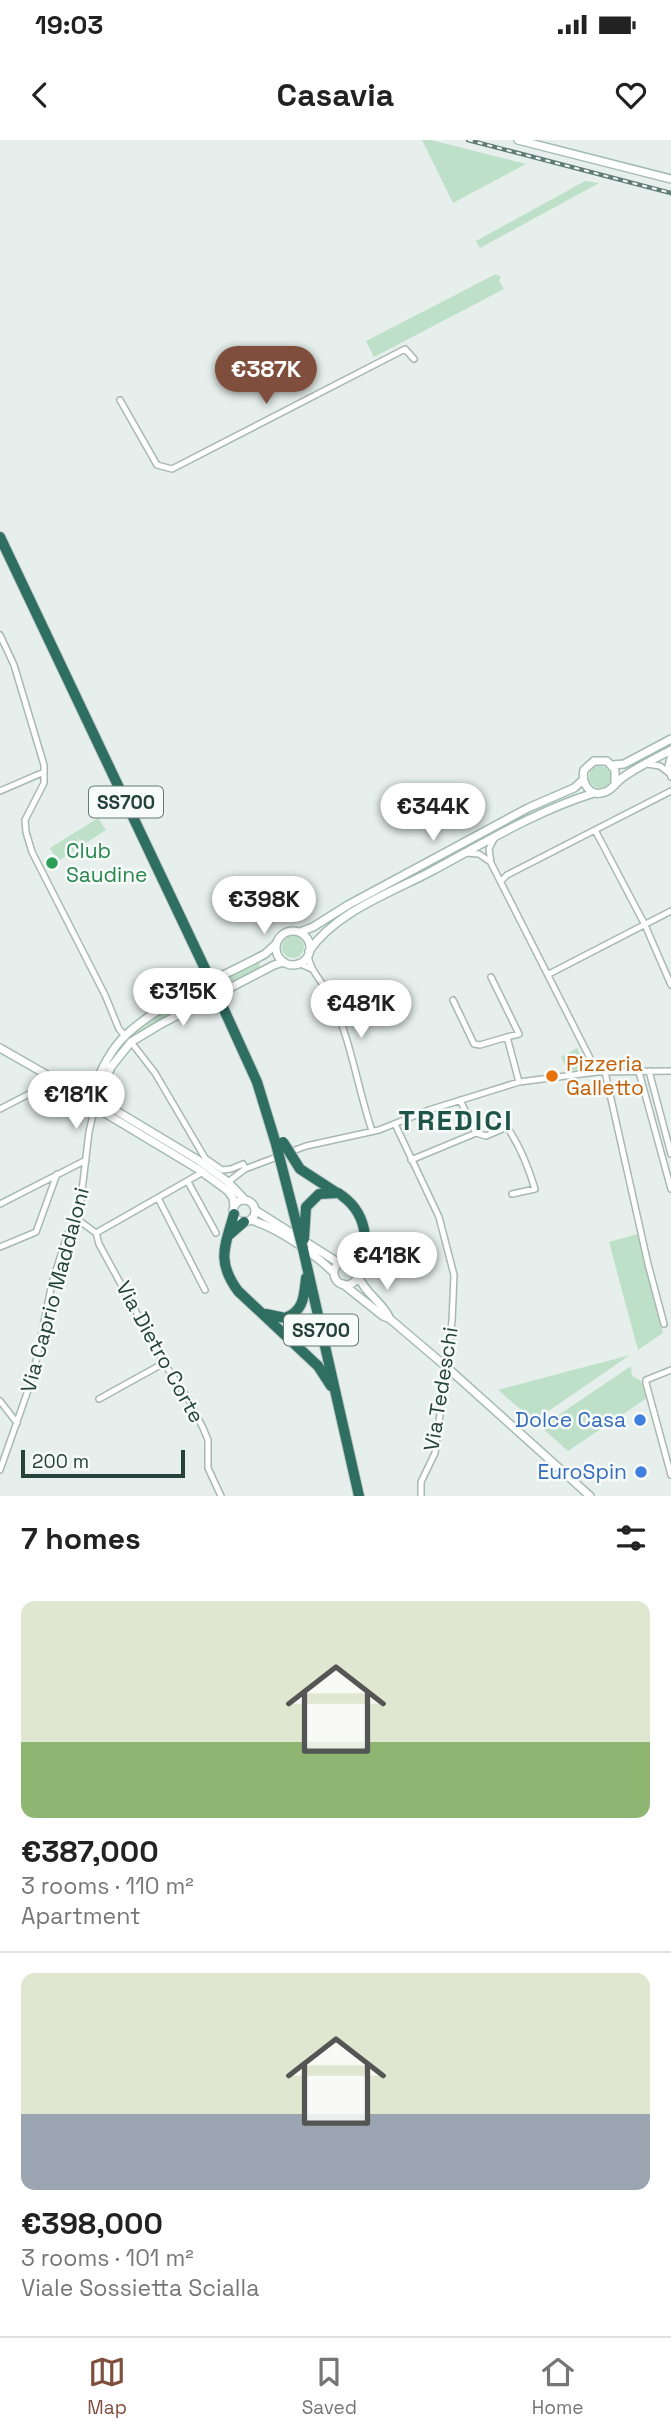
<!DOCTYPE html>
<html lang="en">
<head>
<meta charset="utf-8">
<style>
  :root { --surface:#fff; --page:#f6f6f6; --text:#222; --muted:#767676; --line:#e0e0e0; --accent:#804e3d }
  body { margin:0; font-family:"Space Grotesk",sans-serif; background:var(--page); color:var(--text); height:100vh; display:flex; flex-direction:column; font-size:26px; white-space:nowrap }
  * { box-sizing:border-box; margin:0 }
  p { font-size:23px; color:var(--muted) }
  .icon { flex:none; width:38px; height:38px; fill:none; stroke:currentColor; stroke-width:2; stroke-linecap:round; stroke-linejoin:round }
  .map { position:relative; height:1356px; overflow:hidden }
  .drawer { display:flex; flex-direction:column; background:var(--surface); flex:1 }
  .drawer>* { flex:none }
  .scale { position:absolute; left:21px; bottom:18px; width:164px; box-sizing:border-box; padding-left:7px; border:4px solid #24423a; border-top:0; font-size:19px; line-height:24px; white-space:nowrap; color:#24423a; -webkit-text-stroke:5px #f7fbf9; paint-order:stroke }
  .price { position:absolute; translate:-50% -60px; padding:0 16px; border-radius:24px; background:#fff; color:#222; font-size:23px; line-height:46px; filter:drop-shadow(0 2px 4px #0008) }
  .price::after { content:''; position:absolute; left:50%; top:42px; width:21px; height:16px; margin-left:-10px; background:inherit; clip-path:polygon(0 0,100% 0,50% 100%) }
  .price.current { background:var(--accent); color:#fff }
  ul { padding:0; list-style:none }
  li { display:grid; align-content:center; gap:14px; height:371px; padding:0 21px }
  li+li { border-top:2px solid var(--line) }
  li span { display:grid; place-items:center; height:217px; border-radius:14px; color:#555 }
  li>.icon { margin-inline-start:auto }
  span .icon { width:126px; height:126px; fill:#fffc; stroke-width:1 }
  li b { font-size:30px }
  h2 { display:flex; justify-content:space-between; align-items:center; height:84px; padding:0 21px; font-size:30px }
  .status { display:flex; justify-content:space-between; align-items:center; height:49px; padding:0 35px; background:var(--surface); direction:ltr }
  .status svg { height:19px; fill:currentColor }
  header { display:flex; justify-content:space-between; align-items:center; height:91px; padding:0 21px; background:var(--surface); font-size:32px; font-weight:600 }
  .tabs { display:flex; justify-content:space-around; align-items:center; height:98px; border-top:2px solid var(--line); background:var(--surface); font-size:19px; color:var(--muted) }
  .tabs a { display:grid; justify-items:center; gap:4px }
  .tabs .current { color:var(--accent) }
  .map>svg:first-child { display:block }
</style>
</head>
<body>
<div class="status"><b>19:03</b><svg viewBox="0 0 49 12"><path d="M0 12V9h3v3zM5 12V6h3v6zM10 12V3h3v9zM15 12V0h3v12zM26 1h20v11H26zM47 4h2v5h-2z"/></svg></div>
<header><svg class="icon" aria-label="back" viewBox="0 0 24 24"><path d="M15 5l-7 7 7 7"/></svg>Casavia<svg class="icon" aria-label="heart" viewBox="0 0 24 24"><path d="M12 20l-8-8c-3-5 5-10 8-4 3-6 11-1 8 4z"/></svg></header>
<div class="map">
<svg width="671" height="1356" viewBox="0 0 671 1356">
  <rect width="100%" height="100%" fill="#e6efeb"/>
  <path fill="#bfe0c8" d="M422,0h9l95,24 -73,39z
    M585,41l14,2 -119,65 -4,-7z
    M496,134l5,3 -2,4 5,8 -130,68 -8,-16z
    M589 637a11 11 0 1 1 22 0a11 11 0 1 1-22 0Z
    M98,678l8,12 -23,15 -8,-11 7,12 -24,15 -8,-13z
    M282 807a11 11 0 1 1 22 0a11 11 0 1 1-22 0Z
    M258,822l3,6 -34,18 -4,-7z
    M198,853l4,6 -72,38 31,-23z
    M577,908l11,21 -20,2 -7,-14z
    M638,1094l25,99 -25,17 -29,-108z
    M630,1215l-96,66 -36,-31z
    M631,1226l1,10 9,5 6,17 -79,53 -27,-24z"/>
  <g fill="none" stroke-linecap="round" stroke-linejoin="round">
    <defs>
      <path id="street" d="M120,260l37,65 15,4 233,-120 9,10
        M0,495l14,30 30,100v18l-19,37 1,12 6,20 73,143 14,34 6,7
        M671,614l-3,12 3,11
        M647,624l13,2 9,7
        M0,651l44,-19
        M595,690l50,95 26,60
        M495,697l-6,12 2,14 106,209
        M466,713l13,1 10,7
        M501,741l6,-6 164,-84
        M308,814c1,16 15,28 22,42 21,43 27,90 42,135
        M298,823l14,6
        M549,834l122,-63
        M491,837l28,57 -12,3
        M453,860l21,44 6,1 27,-8 12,45
        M131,902l24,31 50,85 17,12 9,-1 12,-5 2,5
        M649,931l22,83
        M605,932l43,192 16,60
        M639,932l32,117
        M460,960l16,33
        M0,969l56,-29
        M395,984l44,93 15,58 -2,46 -17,132 -14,29v14
        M476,993l10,3 21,-9c13,19 21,39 28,62l-23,5
        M411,1020l65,-27
        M188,1042l28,51
        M228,1042l17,-13 61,-23 73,-16 50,-20 90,-28 78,-10 74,-1
        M158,1058l47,92
        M0,1064l86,-44
        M77,1079l19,14 3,11 65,119 25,37 14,28 5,12v28l13,28
        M96,1093l107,-61
        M0,1107l36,-15 21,-58
        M671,1230l-25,10v3l25,92
        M99,1259l65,-36
        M0,1261l17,22
        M0,1330l33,-94 19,-93 15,-47 13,-29 9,-75 6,-26"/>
      <path id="secondary" d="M518,0l153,39
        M612,625l12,-1 47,-25
        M615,643v-13l-8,-9h-13l-10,9c-3,13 6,28 21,22 7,-2 11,-10 17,-14 15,-11 32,-19 49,-28
        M276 808a17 17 0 1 1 34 0a17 17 0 1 1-34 0Z
        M300,792l13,-5 35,-22 180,-97 46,-20 9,-8
        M309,811c27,-39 81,-58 121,-79 54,-29 106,-61 164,-79
        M0,908l56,32 9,9 133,80 30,22 5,7 1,9
        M60,943h10l128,77 30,22 17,18
        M88,962c9,-22 17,-44 33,-62 31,-34 103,-64 144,-86l11,-10
        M95,966l16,-39 20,-25 30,-18 113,-59 10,-3
        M233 1071a11 11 0 1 1 22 0a11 11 0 1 1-22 0Z
        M255,1070l84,53
        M251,1080c27,8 63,33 83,53
        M334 1133a12 12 0 1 1 24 0a12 12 0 1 1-24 0Z
        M358,1135c6,18 25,27 32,44
        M343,1144l40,32 7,3 53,45
        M451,1231l139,125"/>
      <path id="highway" d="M0,397l208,438
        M221,863l36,79 19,62
        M338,1053c29,18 33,50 20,79
        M234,1074c-9,32 -18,47 4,77l80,75 13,20
        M229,1095l15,-13
        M303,1109l56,247
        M351,1122l14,-15
        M266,1174l19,4c19,-7 19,-22 21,-40"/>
    </defs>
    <use href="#street" stroke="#a8b8b2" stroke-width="8"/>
    <use href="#secondary" stroke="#a4bbb3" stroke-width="10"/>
    <use href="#highway" stroke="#c2cac8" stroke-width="12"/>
    <use href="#street" stroke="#fff" stroke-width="5"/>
    <use href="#secondary" stroke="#fff" stroke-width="7"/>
    <use href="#highway" stroke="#2f6f62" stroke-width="10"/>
    <defs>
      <path id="rail" d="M468,0l203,53"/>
    </defs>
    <use href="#rail" stroke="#5f7d75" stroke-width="4.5"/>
    <use href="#rail" stroke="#f7fbf9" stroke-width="2" stroke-dasharray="5" stroke-linecap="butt"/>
    <defs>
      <path id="secondary-bridge" d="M443,1224l8,7"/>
      <path id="highway-bridge" d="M208,835l6,11
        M217,852l4,11
        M283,1002l17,27 37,24
        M276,1004l27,105
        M304,1099l2,-32 13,-13 19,-1"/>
    </defs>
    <use href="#secondary-bridge" stroke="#a4bbb3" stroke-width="10" stroke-linecap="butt"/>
    <use href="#highway-bridge" stroke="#c2cac8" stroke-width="12" stroke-linecap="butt"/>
    <use href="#secondary-bridge" stroke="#fff" stroke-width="7"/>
    <use href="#highway-bridge" stroke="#2f6f62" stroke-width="10"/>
  </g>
  <circle fill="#2e9e5b" stroke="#f7fbf9" stroke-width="2.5" cx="52" cy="723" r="7"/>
  <circle fill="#e8710a" stroke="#f7fbf9" stroke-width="2.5" cx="552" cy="936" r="7"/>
  <g fill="#3f7fe0" stroke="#f7fbf9" stroke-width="2.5">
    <circle cx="640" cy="1280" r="7"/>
    <circle cx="641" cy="1332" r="7"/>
  </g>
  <g text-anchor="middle" stroke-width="5" stroke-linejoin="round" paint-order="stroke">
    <g fill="#f7fbf9" stroke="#637a73" stroke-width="2">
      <rect x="89" y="646.5" width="74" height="31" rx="5"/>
      <rect x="284" y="1174.5" width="74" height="31" rx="5"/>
    </g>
    <g font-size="19" font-weight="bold" fill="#24423a">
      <text x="126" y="669">SS700</text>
      <text x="321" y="1197">SS700</text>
    </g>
    <g font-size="21" fill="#27864d" stroke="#f7fbf9" text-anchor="start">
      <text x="66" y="718">Club<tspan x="66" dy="24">Saudine</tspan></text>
    </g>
    <g font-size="21" fill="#c56008" stroke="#f7fbf9" text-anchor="start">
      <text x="566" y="931">Pizzeria<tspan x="566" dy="24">Galletto</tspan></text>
    </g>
    <g font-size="21" fill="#24423a" stroke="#f7fbf9">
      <text transform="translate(55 1150) rotate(-75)" y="7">Via Caprio Maddaloni</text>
      <text transform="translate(160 1212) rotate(61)" y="7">Via Dietro Corte</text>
      <text transform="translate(441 1249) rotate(-81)" y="7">Via Tedeschi</text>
    </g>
    <g font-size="21" fill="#366cbe" stroke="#f7fbf9" text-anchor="end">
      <text x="626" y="1287">Dolce Casa</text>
      <text x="627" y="1339">EuroSpin</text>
    </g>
    <g font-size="28" font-weight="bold" letter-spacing="2" fill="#1f5548" stroke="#f7fbf9">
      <text x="456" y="990">TREDICI</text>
    </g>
  </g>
</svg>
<div class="scale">200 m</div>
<b class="price current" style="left:266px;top:266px">€387K</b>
<b class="price" style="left:433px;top:703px">€344K</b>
<b class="price" style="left:264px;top:796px">€398K</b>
<b class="price" style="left:183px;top:888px">€315K</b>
<b class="price" style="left:361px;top:900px">€481K</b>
<b class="price" style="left:76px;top:991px">€181K</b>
<b class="price" style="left:387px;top:1152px">€418K</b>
</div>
<section class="drawer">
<h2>7 homes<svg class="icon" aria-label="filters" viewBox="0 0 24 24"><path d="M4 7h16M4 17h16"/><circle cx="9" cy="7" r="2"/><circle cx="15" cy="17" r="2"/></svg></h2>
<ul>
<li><span style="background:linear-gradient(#dfe7d0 65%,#8fb573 0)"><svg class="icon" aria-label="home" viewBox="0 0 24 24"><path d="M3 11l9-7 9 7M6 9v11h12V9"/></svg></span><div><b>€387,000</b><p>3 rooms · 110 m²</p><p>Apartment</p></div></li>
<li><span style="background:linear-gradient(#dfe7d0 65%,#9aa5b1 0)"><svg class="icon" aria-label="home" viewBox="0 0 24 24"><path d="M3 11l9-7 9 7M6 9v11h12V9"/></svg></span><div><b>€398,000</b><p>3 rooms · 101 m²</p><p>Viale Sossietta Scialla</p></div></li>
</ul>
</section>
<nav class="tabs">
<a class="current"><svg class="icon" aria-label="map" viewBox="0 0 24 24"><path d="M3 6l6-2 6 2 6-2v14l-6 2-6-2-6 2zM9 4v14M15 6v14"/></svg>Map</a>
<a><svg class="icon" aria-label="saved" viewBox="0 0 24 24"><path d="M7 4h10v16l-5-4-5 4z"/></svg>Saved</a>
<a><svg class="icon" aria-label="home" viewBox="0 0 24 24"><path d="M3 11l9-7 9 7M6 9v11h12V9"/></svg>Home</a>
</nav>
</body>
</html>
